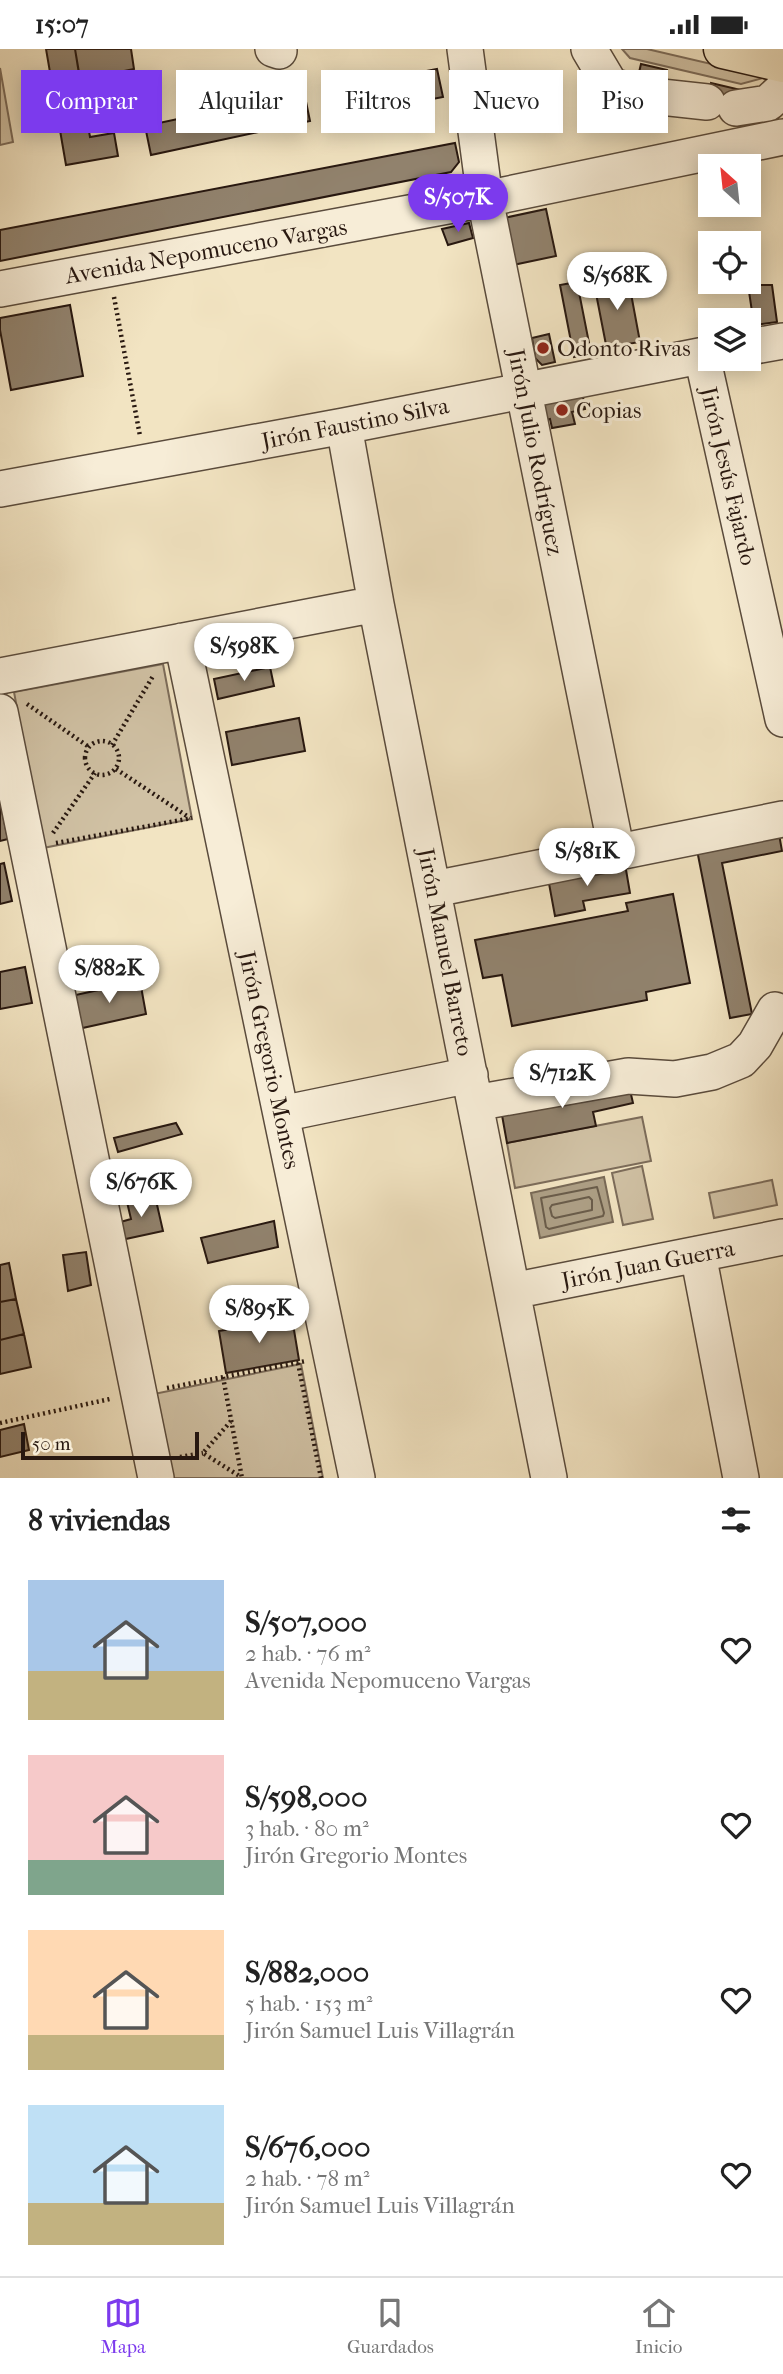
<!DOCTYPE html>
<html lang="es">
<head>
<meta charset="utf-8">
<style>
  :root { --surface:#fff; --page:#f2f2f2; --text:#222; --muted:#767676; --line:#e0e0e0; --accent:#7c3aed }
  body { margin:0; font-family:"IM FELL French Canon",serif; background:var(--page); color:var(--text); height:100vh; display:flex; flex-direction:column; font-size:26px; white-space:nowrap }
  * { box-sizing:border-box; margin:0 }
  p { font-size:23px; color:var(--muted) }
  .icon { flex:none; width:38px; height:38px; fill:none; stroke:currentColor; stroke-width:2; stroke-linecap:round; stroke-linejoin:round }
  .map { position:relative; height:1429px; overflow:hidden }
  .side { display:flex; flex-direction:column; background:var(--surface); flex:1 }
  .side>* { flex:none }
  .guide { position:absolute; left:21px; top:21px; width:742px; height:63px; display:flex; gap:14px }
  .needle { width:46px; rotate:333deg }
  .controls { position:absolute; left:698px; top:105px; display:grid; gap:14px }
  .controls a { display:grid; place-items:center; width:63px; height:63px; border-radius:0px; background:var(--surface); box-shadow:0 4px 18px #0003; font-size:35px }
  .scale { position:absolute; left:21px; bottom:18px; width:178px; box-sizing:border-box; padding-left:7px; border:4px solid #281810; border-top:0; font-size:19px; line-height:24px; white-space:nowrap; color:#281810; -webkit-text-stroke:5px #f7edd7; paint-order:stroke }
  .price { position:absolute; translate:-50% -60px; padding:0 16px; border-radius:24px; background:#fff; color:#222; font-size:23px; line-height:46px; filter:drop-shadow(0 2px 4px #0008) }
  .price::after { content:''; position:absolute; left:50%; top:42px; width:21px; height:16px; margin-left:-10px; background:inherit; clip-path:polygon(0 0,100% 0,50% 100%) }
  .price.current { background:var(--accent); color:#fff }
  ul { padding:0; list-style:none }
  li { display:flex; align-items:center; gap:21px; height:175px; padding:0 28px }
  li span { display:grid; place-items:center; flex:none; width:196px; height:140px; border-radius:0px; color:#555 }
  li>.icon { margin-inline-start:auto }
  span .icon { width:84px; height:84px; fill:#fffc; stroke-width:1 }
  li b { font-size:30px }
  h2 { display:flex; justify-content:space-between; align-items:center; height:84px; padding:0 28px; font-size:30px }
  .chip { padding:0 24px; border-radius:0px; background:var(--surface); box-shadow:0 4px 18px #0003; font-size:24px; line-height:63px }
  .chip.current { background:var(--accent); color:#fff }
  .status { display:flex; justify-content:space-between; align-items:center; height:49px; padding:0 35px; background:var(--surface); direction:ltr }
  .status svg { height:19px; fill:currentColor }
  .dock { display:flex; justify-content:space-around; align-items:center; height:98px; border-top:2px solid var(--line); background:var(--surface); font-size:19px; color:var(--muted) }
  .dock a { display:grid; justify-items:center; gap:4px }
  .dock .current { color:var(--accent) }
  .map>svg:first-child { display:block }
</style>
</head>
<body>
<div class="status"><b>15:07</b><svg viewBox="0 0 49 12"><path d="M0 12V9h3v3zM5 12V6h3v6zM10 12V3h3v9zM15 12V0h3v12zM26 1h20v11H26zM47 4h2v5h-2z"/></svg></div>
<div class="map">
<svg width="783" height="1429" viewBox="0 0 783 1429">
  <rect width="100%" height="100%" fill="#f2e4c2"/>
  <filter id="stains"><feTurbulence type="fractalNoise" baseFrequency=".00286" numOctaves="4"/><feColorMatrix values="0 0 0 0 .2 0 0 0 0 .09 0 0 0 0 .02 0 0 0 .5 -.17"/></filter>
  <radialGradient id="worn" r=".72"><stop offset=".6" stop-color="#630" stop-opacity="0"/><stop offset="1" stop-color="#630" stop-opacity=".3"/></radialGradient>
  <path fill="#d0c1a4" stroke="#7c6c5a" stroke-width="2" d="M622,0h25l120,28 -26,7 -111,-26z
    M0,19l13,74 -13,3z
    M163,615l29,155 -149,29 -29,-156z
    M642,1068l9,44 -136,27 -8,-45z
    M642,1117l11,53 -30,6 -11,-52z
    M772,1131l5,25 -63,13 -5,-25z
    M301,1315l22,114h-155l-19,-83z"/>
  <path fill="#ad9f85" stroke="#786956" stroke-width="2" d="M604,1128l9,45 -73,16 -9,-45z"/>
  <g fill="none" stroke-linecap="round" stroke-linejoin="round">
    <path stroke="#6a5c4a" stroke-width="2" d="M597,1138l7,26 -1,3 -54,13 -3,-2 -5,-29z
      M589,1148l3,3v10l-37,8 -3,-2 -2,-8 2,-3z"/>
  </g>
  <path fill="#91826d" stroke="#281810" stroke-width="2" d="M46,0h29l15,88 24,-4 4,23 -52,9z
    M75,0h56l3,20 -54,11z
    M641,15l26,6 -13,55 -26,-6z
    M437,20l6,28 -83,16 -5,-28z
    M711,34l30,7 -36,17z
    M304,43l6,29 -159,34 -6,-29z
    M455,94l4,19 -8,10 -451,89v-31z
    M546,160l10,47 -43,9 -9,-47z
    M469,174l4,15 -25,7 -6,-16z
    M627,223l13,70 -13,2 2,7 -21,4 -15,-77z
    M577,233l14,71 -17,4 -14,-72z
    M748,236h24l5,37 -23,3z
    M70,256l13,71 -72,14 -11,-60v-12z
    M549,285l6,28 -13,3 -7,-7 -3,-20z
    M582,342l3,18 -13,3 3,12 -23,4 -2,-9 -8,2 -4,-21z
    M270,618l4,19 -56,13 -4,-20z
    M299,669l6,33 -73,14 -6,-33z
    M0,752l8,38 -8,2z
    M779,785l3,17 -60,12 30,151 -22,4 -33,-168z
    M4,814l8,38 -12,3v-40z
    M625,815l5,29 -47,8 2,9 -30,6 -7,-38z
    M673,845l17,89 -44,9 1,8 -135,26 -10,-51 -19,3 -8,-38 153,-29 -2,-8z
    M25,918l7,36 -32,6v-37z
    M140,932l6,33 -68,15 -7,-33z
    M627,1028l6,26 -40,9 3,14 -89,17 -7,-39z
    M176,1074l6,11 -64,18 -4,-14z
    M155,1147l8,35 -42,9 -4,-17 14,-4 -4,-17z
    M274,1172l4,26 -70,16 -7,-25z
    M86,1203l5,33 -23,6 -5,-36z
    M9,1214l7,36 -16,3v-37z
    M16,1250l8,35 -24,6v-38z
    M292,1269l7,42 -73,13 -7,-42z
    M24,1285l7,33 -31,7v-34z
    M24,1375l5,26 -29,7v-27z"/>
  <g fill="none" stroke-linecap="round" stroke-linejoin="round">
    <defs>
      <path id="minor" d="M273,0l6,2
        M465,0l20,150 132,654
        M589,0l22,37 24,6
        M661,48l46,5
        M736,59l32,-5 15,-14
        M0,240l485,-90 298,-62
        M749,298l34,-6
        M702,307l81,363
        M344,377l32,178 173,874
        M0,440l344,-63 366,-72
        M182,592l175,837
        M0,627l376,-72
        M0,663l156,766
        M434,840l349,-70
        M475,1054l153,-27 47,3 37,-7 29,-12 14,-15 20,-35
        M281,1065l189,-39
        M698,1205l43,224
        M512,1242l271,-54"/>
      <path id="major" d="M723,0l60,14"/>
    </defs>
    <use href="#minor" stroke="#5a4b3c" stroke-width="38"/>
    <use href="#major" stroke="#281810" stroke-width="41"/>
    <path stroke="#281810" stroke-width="4.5" stroke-dasharray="2 3.5" stroke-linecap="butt" d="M114,248l26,139
      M27,655l62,43
      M85 709a17 17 0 1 1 34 0a17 17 0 1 1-34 0Z
      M112,696l41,-69
      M116,720l74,49
      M53,784l42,-60
      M56,794l136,-25
      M298,1314l23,115
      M223,1328l19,101
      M167,1339l139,-27
      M231,1372l-28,32 38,24
      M0,1374l110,-24
      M180,1408l23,-4"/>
    <use href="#minor" stroke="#f7edd7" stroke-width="35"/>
    <use href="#major" stroke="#f2e4c2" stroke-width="38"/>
  </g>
  <g fill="#8f2418" stroke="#f7edd7" stroke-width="2.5">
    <circle cx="543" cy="299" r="7"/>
    <circle cx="562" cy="361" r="7"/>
  </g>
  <g text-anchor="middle" stroke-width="6" stroke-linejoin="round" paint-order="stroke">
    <g font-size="23" fill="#281810" stroke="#f7edd7">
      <text transform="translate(206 202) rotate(-10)" y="8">Avenida Nepomuceno Vargas</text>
      <text transform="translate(355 374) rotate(-11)" y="8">Jirón Faustino Silva</text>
      <text transform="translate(536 403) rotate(79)" y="8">Jirón Julio Rodríguez</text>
      <text transform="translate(729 427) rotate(77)" y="8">Jirón Jesús Fajardo</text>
      <text transform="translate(446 903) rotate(79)" y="8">Jirón Manuel Barreto</text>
      <text transform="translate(270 1011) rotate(78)" y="8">Jirón Gregorio Montes</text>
      <text transform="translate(648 1215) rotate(-11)" y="8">Jirón Juan Guerra</text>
    </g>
    <g font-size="23" fill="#281810" stroke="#f7edd7" text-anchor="start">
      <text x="557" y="307">Odonto Rivas</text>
      <text x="576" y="369">Copias</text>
    </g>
  </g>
  <rect width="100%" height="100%" filter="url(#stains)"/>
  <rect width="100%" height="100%" fill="url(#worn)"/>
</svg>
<div class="controls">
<a><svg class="needle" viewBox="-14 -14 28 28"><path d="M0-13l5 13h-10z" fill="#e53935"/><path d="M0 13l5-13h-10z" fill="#767676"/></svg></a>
<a><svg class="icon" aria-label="locate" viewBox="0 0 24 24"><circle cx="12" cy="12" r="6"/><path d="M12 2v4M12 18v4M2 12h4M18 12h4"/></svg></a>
<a><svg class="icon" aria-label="layers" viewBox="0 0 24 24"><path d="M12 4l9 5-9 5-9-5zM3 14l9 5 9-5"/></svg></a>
</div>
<div class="scale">50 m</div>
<b class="price current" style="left:458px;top:185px">S/507K</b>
<b class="price" style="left:617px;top:263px">S/568K</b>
<b class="price" style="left:244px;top:634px">S/598K</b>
<b class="price" style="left:587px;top:839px">S/581K</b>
<b class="price" style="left:109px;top:956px">S/882K</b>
<b class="price" style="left:562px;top:1061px">S/712K</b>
<b class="price" style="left:141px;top:1170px">S/676K</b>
<b class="price" style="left:259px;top:1296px">S/895K</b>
<div class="guide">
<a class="chip current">Comprar</a>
<a class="chip">Alquilar</a>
<a class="chip">Filtros</a>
<a class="chip">Nuevo</a>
<a class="chip">Piso</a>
</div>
</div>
<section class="side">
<h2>8 viviendas<svg class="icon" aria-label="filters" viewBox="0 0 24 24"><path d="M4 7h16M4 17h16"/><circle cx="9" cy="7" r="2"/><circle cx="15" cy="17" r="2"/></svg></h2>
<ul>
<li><span style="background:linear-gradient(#a9c7e8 65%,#c2b280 0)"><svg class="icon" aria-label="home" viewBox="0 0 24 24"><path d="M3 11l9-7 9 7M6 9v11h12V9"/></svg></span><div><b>S/507,000</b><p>2 hab. · 76 m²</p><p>Avenida Nepomuceno Vargas</p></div><svg class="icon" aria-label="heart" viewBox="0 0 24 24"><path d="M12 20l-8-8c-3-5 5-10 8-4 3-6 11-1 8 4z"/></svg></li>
<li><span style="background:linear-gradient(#f6c9c9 75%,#7fa58c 0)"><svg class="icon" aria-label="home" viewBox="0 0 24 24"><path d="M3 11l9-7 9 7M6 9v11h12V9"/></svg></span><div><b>S/598,000</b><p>3 hab. · 80 m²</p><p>Jirón Gregorio Montes</p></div><svg class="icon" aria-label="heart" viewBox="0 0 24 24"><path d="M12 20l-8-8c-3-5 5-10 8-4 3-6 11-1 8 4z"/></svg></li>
<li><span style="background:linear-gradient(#ffd9b3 75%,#c2b280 0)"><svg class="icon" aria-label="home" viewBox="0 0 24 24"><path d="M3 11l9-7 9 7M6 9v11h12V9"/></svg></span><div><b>S/882,000</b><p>5 hab. · 153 m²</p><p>Jirón Samuel Luis Villagrán</p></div><svg class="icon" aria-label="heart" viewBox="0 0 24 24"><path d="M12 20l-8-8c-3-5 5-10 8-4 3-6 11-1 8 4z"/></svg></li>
<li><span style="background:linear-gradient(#bfe0f5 70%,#c2b280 0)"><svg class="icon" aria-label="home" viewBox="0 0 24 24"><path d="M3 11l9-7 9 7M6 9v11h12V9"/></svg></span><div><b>S/676,000</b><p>2 hab. · 78 m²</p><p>Jirón Samuel Luis Villagrán</p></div><svg class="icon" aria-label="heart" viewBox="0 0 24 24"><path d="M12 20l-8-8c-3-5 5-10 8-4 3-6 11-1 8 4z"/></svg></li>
</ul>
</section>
<nav class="dock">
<a class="current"><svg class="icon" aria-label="map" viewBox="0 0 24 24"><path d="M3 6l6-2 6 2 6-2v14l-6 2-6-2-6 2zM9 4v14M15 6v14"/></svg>Mapa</a>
<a><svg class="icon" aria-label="saved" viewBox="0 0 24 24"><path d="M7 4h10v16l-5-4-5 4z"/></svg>Guardados</a>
<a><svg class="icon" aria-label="home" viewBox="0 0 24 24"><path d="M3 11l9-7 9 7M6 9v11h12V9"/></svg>Inicio</a>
</nav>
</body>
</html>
